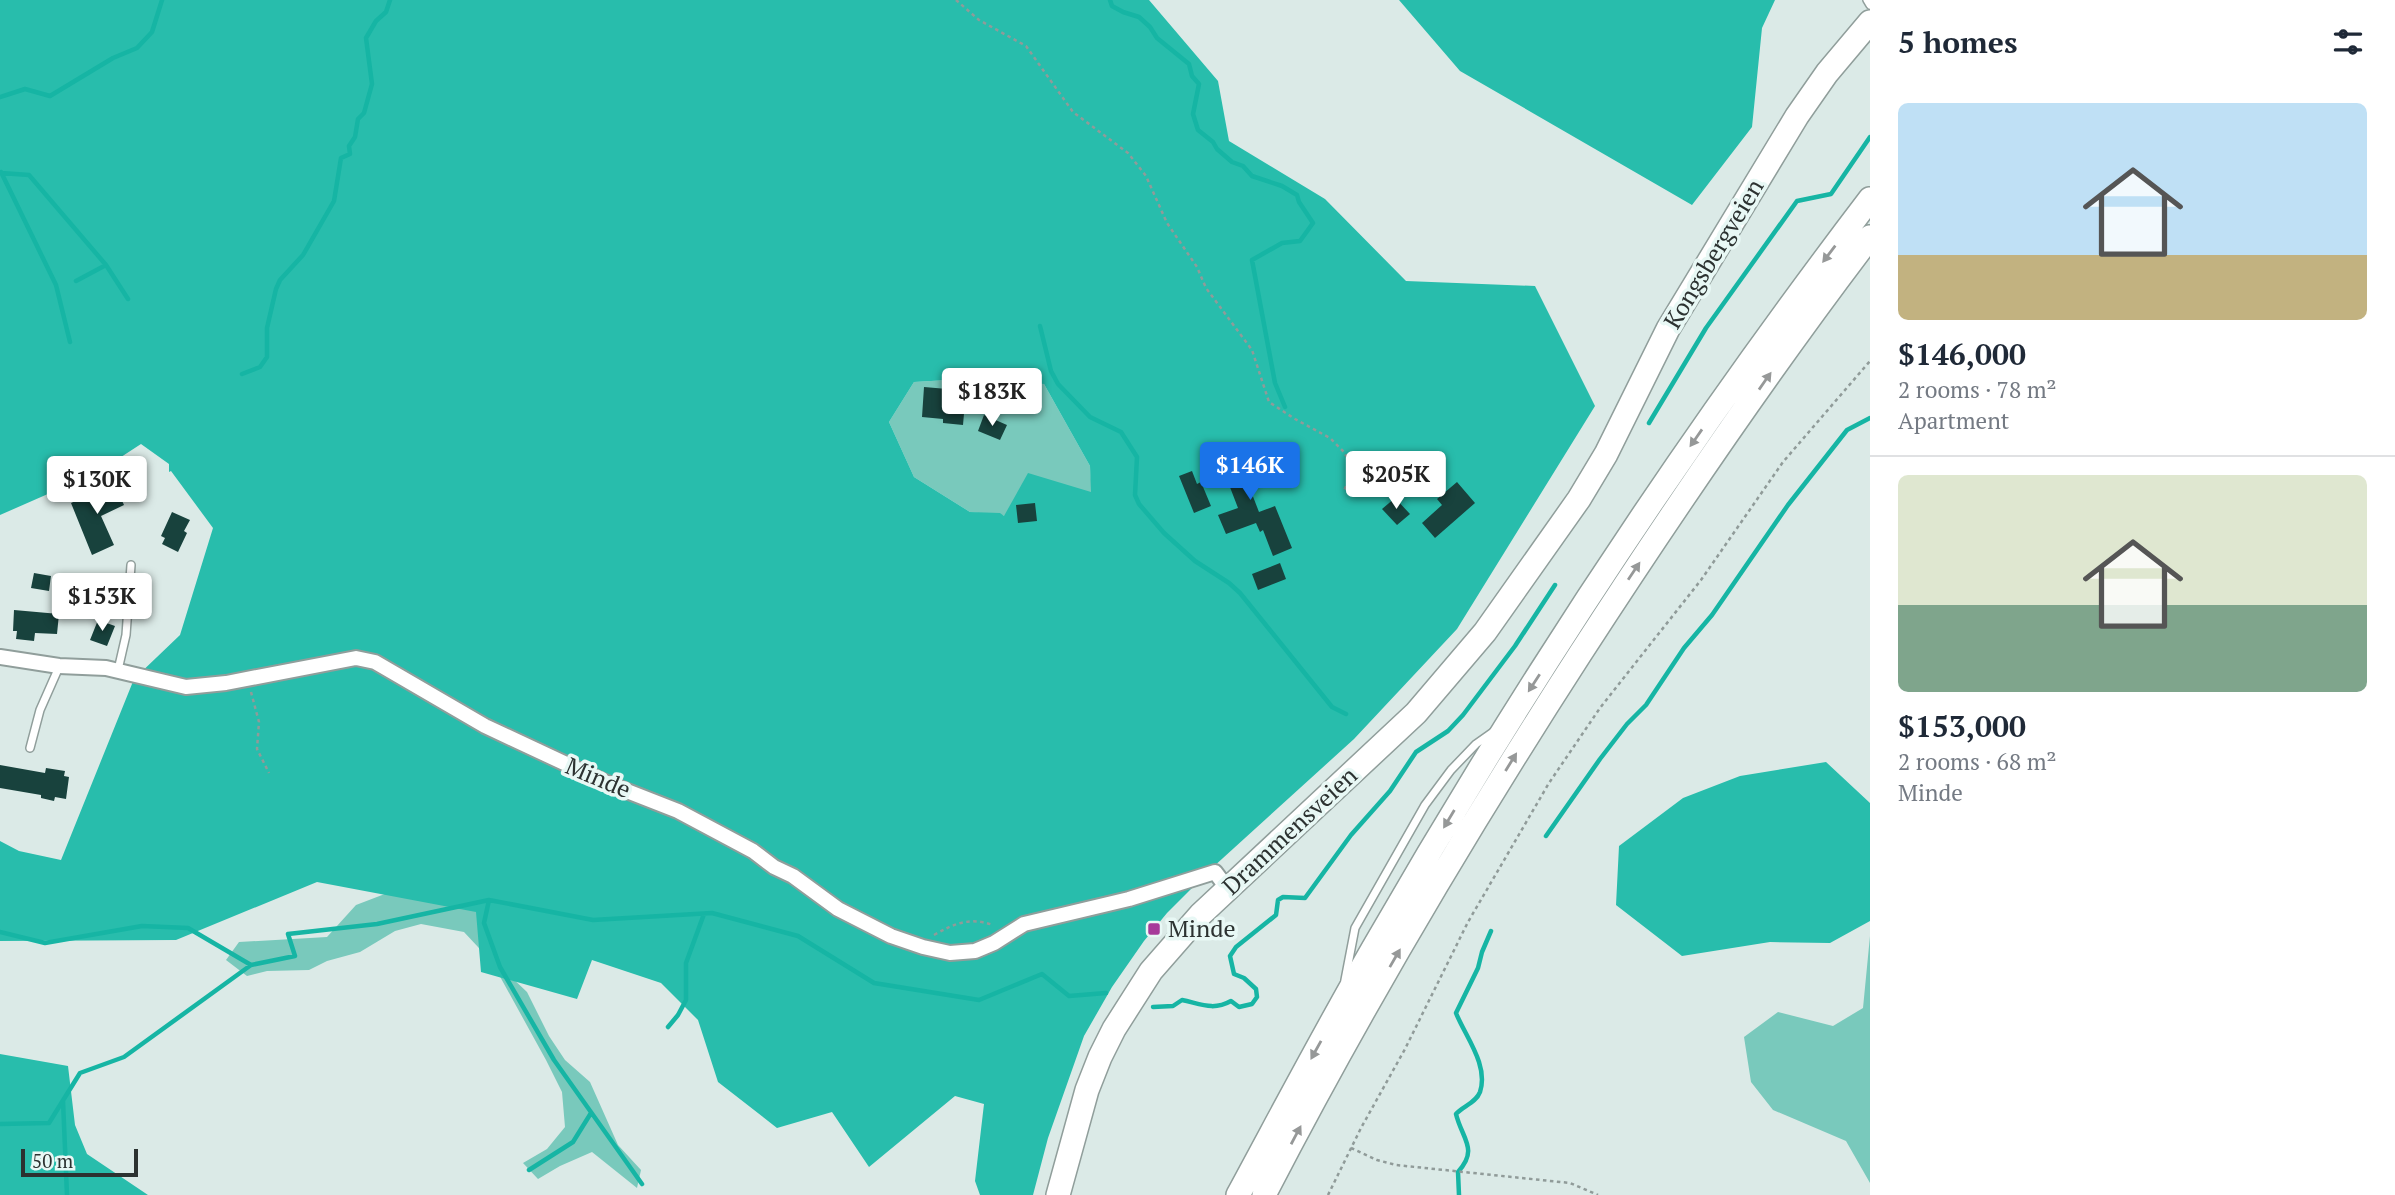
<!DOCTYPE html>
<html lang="en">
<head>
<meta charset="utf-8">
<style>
  :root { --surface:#fff; --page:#f2f2f3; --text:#1f2937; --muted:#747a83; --line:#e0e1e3; --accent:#1a73e8 }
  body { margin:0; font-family:"PT Serif",serif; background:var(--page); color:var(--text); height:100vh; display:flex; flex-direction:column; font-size:26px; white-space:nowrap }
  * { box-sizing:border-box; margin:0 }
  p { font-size:23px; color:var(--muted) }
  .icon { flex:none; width:38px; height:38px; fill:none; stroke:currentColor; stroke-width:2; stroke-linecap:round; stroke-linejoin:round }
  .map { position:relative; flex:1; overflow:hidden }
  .drawer { display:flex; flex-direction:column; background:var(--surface); width:525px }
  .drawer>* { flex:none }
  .scale { position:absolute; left:21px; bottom:18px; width:117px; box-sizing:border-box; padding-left:7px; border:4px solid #2c3231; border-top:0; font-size:19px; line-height:24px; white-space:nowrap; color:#2c3231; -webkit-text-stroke:5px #e8f8f5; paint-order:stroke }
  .price { position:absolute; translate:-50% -60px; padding:0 16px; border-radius:7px; background:#fff; color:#222; font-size:23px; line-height:46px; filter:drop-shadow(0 2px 4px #0008) }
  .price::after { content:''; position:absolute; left:50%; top:42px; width:21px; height:16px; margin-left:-10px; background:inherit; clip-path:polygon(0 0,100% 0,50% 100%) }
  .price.selected { background:var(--accent); color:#fff }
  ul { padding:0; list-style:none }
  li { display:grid; align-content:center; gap:14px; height:371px; padding:0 28px }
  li+li { border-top:2px solid var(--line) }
  li span { display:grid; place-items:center; height:217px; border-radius:10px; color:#555 }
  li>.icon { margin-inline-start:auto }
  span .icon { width:126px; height:126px; fill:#fffc; stroke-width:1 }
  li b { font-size:30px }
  h2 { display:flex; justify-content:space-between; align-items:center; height:84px; padding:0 28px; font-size:30px }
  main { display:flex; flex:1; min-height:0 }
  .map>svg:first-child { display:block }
</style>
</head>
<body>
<main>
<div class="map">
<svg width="1870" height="1195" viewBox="0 0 1870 1195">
  <rect width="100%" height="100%" fill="#dbeae7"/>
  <path fill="#79c9bc" d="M965,379l79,5 46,82 2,27 -87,23 -35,-4 -56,-35 -25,-55 25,-40z
    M390,892l257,58 -141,22 21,20 22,44 16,24 25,22 28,63 23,25 -4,18 -45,-36 -32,14 -22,13 -15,-16 24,-14 18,-22 -3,-35 -16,-32 -54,-98 -28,-30 -43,-8 -26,7 -35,21 -33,9 -18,9 -42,1 -20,5 -21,-16 13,-18 88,-5 29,-32z
    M1870,936v247l-24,-42 -73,-31 -22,-28 -7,-45 34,-25 55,14 30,-18z"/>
  <path fill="#28bdac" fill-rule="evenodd" d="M0,0h1149l69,81 11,60 96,58 81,82 129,5 60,120 -138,223 -103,110 -142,129 -45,45 -23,28 -32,46 -28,49 -36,102 -15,57h-53l-5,-14 9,-77 -29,-8 -86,71 -37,-55 -55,16 -59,-46 -20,-62 -37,-37 -69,-23 -15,39 -96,-27 -5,-60 -159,-30 -141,58 -176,1v-100l19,10 42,9 73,-181 46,-44 33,-107 -42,-57 -2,1v-8l-28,-20 -43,28 -98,43zM965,379l79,5 46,82 1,26 -63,-19 -24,43 -4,-3 -30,-1 -56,-35 -25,-55 25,-40z
    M1399,0h376l-13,28 -10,99 -60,78 -232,-134z
    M1826,762l44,41v118l-40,22 -60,-1 -88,14 -66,-51 3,-59 64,-48 57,-22z
    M0,1054l68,12 7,59 12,29 61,41h-148z"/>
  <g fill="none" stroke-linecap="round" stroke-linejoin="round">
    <path stroke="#16b5a4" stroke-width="4.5" d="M1110,0l2,6 11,6 16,5 11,10 7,11 32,26 3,12 7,8 -6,30 5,16 15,12 4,7 15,13 11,4 9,10 30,10 15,9 2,7 14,21 -13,18 -18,2 -30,17 23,123 10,24
      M0,97l25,-8 25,7 63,-38 24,-10 15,-16 10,-32
      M1,172l55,113 14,57
      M1,173l28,2 77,90 22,34
      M76,281l30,-16
      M1040,326l11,45 7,13 32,33 31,15 16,25 -2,38 4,9 25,29 31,28 34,22 11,10 92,114 14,7
      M242,374l18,-7 7,-10v-29l9,-39 4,-9 23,-25 31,-54 7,-43 9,-4 -1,-8 6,-9 3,-18 6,-6 8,-29 -6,-46 10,-17 10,-9 4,-12
      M1649,423l57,-95 91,-127 34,-7 39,-57
      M1546,836l54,-77 27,-35 19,-19 38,-57 28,-33 76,-110 59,-75 23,-12
      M489,900l-5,23 16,44 54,93 88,124
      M0,932l45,11 97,-17 46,2 63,37 44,-9 -7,-22 89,-10 112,-24 104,20 119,-7 86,23 76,47 105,17 63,-26 27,22 37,-3
      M1153,1007l20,-1 9,-6c19,4 31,11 49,1l8,6 13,-3 5,-7 -1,-8 -12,-11 -10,-4 -4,-18 6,-9 40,-32 2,-15 5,-3 22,1 46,-63 39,-44 26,-39 32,-21 15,-16 52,-69 40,-61
      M668,1027l10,-12 8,-15v-37l18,-49
      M63,1101l4,94
      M0,1124l49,-1 31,-50 44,-16 127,-92
      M529,1170l44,-28 18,-29
      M1459,1195l-1,-23c21,-23 4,-33 -2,-58 7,-8 20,-11 24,-22 9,-27 -15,-56 -24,-79l22,-45 4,-16 9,-21"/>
  </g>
  <path fill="#18423d" d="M924,387l35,3v11l6,1 -2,23 -20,-2v-4l-21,-2z
    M984,415l23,10 -7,15 -22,-9z
    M1252,444l7,17 -10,4 3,8 -7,3 14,36 16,-6 17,42 -19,8 -10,-26 -3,2 -4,-9 -30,11 -8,-19 20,-7 -20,-52z
    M1192,471l5,13 4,-2 10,24 -17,7 -15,-37z
    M1457,482l18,21 -40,35 -13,-15 20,-18 -5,-6z
    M114,483l10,22 -23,11 13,29 -22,10 -21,-52z
    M1395,498l15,16 -13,11 -15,-16z
    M1035,503l2,18 -19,2 -2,-18z
    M172,512l18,8 -6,11 3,2 -9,19 -16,-8 3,-6 -4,-2z
    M1280,563l6,16 -28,11 -6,-16z
    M34,573l17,3 -2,15 -18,-3z
    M14,610l45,4 -2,20 -22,-1 -1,8 -18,-2 1,-8h-4z
    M98,620l17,6 -8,20 -17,-6z
    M0,765l45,8 1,-5 19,3 -1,5 5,1 -3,22 -11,-2 -1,4 -13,-3v-3l-41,-7z"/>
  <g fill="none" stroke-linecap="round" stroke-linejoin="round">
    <defs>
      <path id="service" d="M1867,0l3,5
        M118,670l8,-35 5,-70
        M30,748l10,-38 19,-43
        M1345,980l10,-52 70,-123 26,-35 25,-26 17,-12"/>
      <path id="minor" d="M0,657l59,9 47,2 80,19 40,-4 130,-25 19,4 110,64 124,58 69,27 75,40 21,16 19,9 45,33 53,27 32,11 27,6 25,-2 19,-8 30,-19 105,-25 86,-27 12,16"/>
      <path id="primary" d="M1058,1195l29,-105 13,-33 14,-28 37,-58 49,-56 216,-202 69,-81 94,-133 27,-45 62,-125 129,-213 30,-43 43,-51"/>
      <path id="trunk" d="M1238,1195c46,-85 91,-171 140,-255 148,-257 312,-505 492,-741
        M1264,1195c96,-186 203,-366 316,-541 92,-142 187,-282 290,-417"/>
    </defs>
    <use href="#service" stroke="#909e9b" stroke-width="10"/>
    <use href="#minor" stroke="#909e9b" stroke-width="18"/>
    <use href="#primary" stroke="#909e9b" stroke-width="26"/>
    <use href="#trunk" stroke="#909e9b" stroke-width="26"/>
    <path stroke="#909b99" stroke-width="2.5" stroke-dasharray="3.5 3.5" stroke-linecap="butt" d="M956,0l23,20 47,26 47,66 55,41 18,23 21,47 30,44 9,21 46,62 17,52 26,17 35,19 14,14 9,16 -9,23
      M251,692l8,30 -2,27 12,24
      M934,935c21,-12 36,-18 59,-10
      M1351,1148l26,12 19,5 174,18 28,12
      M1328,1195l33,-67 44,-79 63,-127 81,-139 51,-75 101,-128 82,-118 87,-101"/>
    <use href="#service" stroke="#fff" stroke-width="7"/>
    <use href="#minor" stroke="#fff" stroke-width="14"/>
    <use href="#primary" stroke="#fff" stroke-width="23"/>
    <use href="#trunk" stroke="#fff" stroke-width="23"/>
  </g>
  <defs><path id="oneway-solid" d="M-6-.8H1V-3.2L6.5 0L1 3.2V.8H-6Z" transform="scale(1.75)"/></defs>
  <g fill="#969898">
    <use href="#oneway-solid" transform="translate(1829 254) rotate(127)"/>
    <use href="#oneway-solid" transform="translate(1765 381) rotate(-55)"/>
    <use href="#oneway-solid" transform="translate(1696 438) rotate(125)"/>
    <use href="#oneway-solid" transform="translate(1634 571) rotate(-56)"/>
    <use href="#oneway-solid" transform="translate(1534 683) rotate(123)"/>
    <use href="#oneway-solid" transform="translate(1511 762) rotate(-58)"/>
    <use href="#oneway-solid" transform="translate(1449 819) rotate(121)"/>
    <use href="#oneway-solid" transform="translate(1395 958) rotate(-60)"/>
    <use href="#oneway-solid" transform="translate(1316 1050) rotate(119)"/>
    <use href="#oneway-solid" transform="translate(1296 1135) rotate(-62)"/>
  </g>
  <rect fill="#a73a9a" stroke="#e8f8f5" stroke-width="2.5" x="1147" y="922" width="14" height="14" rx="3.5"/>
  <g text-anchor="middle" stroke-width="7" stroke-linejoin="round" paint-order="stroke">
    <g font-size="24" fill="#2c3231" stroke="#e8f8f5">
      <text transform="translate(1714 254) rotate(-59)" y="8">Kongsbergveien</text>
      <text transform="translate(598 778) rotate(23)" y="8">Minde</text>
      <text transform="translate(1290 831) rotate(-43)" y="8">Drammensveien</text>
    </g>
    <g font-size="24" fill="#2c3231" stroke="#e8f8f5" text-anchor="start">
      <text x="1168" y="937">Minde</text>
    </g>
  </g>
</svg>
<div class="scale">50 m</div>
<b class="price" style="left:992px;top:428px">$183K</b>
<b class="price selected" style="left:1250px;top:502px">$146K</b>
<b class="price" style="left:1396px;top:511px">$205K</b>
<b class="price" style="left:97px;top:516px">$130K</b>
<b class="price" style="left:102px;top:633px">$153K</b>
</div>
<section class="drawer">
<h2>5 homes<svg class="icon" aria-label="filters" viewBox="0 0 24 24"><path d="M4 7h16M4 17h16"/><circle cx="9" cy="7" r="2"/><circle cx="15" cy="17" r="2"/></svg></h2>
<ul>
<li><span style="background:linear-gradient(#bfe0f5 70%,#c2b280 0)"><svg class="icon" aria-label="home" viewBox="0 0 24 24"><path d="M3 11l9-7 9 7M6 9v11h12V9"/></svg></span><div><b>$146,000</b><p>2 rooms · 78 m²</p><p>Apartment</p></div></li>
<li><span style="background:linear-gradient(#dfe7d0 60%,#7fa58c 0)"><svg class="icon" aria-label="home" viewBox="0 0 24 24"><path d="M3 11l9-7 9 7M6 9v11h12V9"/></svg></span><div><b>$153,000</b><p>2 rooms · 68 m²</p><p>Minde</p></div></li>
</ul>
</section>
</main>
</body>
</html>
